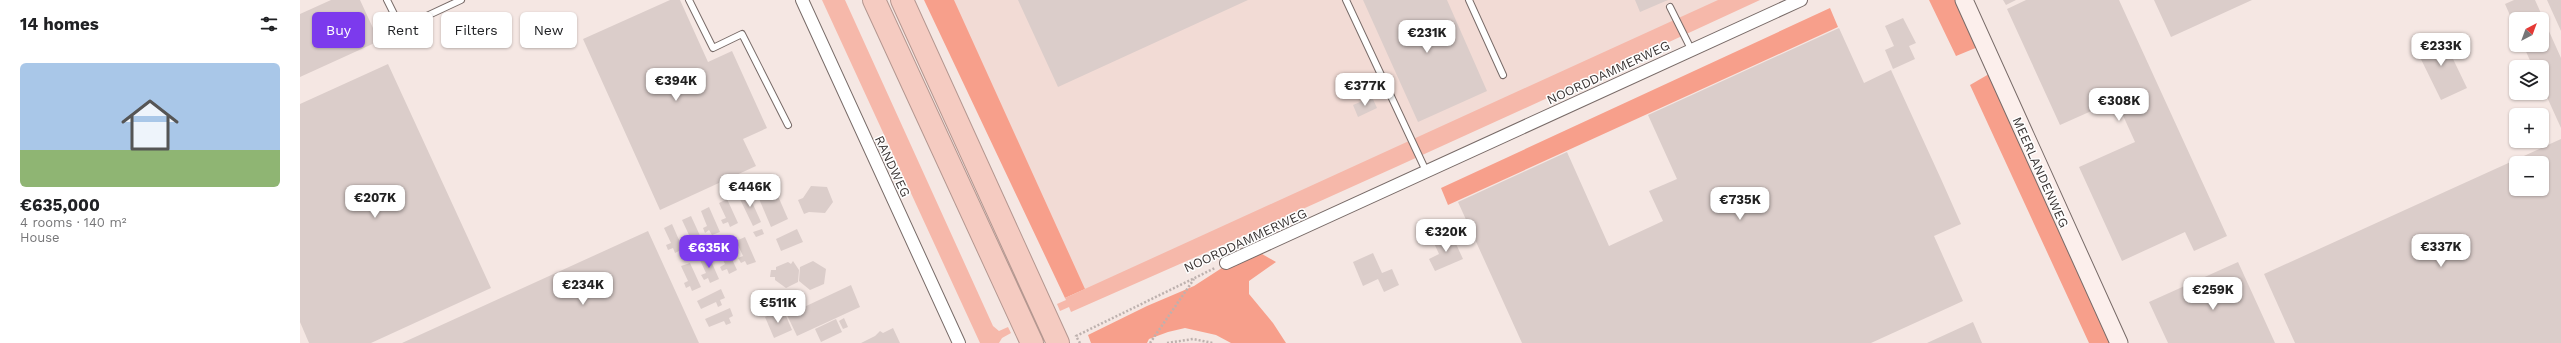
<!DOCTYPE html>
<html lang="en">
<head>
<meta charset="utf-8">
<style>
  :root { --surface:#fff; --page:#f2f2f2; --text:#202124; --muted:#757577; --line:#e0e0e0; --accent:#7c3aed }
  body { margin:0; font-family:"Work Sans",sans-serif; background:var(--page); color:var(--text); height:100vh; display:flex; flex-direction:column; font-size:15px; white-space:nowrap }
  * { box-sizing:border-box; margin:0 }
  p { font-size:13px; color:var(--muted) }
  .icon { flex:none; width:22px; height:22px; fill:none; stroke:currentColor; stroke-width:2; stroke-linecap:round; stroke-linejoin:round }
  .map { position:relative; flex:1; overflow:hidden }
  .panel { display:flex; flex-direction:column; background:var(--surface); width:300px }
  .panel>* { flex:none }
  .banner { position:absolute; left:12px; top:12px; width:380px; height:36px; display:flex; gap:8px }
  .needle { width:26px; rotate:41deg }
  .controls { position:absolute; left:2209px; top:12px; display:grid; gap:8px }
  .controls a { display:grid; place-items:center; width:40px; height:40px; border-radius:6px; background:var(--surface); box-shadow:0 1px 3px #0004; font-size:20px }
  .price { position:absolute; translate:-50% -34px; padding:0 9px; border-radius:8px; background:#fff; color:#222; font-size:13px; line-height:26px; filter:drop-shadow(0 1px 2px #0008) }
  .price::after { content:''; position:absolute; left:50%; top:24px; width:12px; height:9px; margin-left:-6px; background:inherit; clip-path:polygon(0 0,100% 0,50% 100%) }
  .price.selected { background:var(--accent); color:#fff }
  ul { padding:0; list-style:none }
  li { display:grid; align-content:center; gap:8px; height:212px; padding:0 20px }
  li+li { border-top:1px solid var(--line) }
  li span { display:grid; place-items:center; height:124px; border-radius:6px; color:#555 }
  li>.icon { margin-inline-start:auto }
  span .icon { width:72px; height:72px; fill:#fffc; stroke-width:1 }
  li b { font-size:17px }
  h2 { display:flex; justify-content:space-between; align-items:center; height:48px; padding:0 20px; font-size:17px }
  .tag { padding:0 14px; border-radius:6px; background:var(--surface); box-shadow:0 1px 3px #0004; font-size:14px; line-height:36px }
  .tag.selected { background:var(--accent); color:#fff }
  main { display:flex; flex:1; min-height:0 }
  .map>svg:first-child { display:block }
</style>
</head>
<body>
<main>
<section class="panel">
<h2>14 homes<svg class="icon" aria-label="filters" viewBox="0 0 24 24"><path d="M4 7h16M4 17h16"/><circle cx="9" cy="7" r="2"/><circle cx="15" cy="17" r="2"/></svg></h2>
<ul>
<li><span style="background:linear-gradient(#a9c7e8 70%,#8fb573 0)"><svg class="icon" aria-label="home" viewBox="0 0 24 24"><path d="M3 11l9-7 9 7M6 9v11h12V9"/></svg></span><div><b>€635,000</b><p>4 rooms · 140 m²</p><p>House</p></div></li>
</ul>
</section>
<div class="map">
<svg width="2261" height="343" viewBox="0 0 2261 343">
  <rect width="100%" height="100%" fill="#f5e7e3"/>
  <path fill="#f2dbd5" d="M652,0h793l-657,300z"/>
  <path fill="#f79f8b" d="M624,0h30l131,289 -20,9z
    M1629,0h27l22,47 -22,9z
    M1530,8l8,19 -390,178 -7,-17z
    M1689,74l122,269h-22l-119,-258z
    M962,254l14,8 -27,19v13l24,29 13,20h-55l-15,-8 -31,-7 -17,4 -19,7 -2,4h-56l-3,-8 59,-29 47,-20 34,-22z"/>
  <path fill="#f6b8aa" d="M522,0h23l148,326 6,5 9,-4 3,6 -9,5 -3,5h-19z
    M1418,0h42c-229,106 -458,211 -689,312l-2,-5 -9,4 -3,-7 9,-4 -1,-2z"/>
  <path fill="#dbcdca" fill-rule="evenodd" d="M31,0h29l19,41 -79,36v-63z
    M370,0h10l28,62 24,-11 35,77 -24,11 13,27 -96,44 -77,-171z
    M718,0h230l-190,87z
    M1063,0h84l40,91 -69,31z
    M1335,0h33l-28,12z
    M1703,0h13l-10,5z
    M1726,0h93l108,236 -33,15 -9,-19 -63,29 -43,-94 56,-25 -19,-42 -56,25 -53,-116z
    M1854,0h98l-81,37z
    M2214,0h21l26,58v70l-19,-42v-19h-9l-10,-22h19v-26h-26v10l-11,-25z
    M2247,0h14v31z
    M1603,18l13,25 -7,3 6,13 -22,10 -8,-19 9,-4 -9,-20z
    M1539,28l25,55 27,-13 50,109 20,45 -27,12 29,65 -92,42h-349l-64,-141 109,-50 42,94 54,-25 -14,-30 28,-12 -29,-64z
    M2141,34l26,54 -26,12 -26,-53z
    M88,64l103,224 -120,55h-62l-9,-21v-218z
    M1072,97l5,11 -19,9 -5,-12z
    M2261,139v204h-266l-31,-69zM2216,163h26v26h-26z
    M471,180l17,39 -17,8 -17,-40z
    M511,186l16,1 6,15 -8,11 -16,-1 -5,2 -6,-14 5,-2z
    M447,191l14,31 -8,4 -15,-31z
    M427,199l11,24 -8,4 -2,-5 -5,2 -2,-4 5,-2 -7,-15z
    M409,207l11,25 -8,3 -3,-5 -4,3 -2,-5 4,-2 -6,-15z
    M391,216l11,24 -9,4 -2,-5 -5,2 -2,-4 5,-2 -7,-15z
    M372,224l11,25 -8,4 -2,-5 -5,2 -2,-5 5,-2 -7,-15z
    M1143,226l2,4 -13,6 -2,-4z
    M462,229l2,5 -8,3 -3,-5z
    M497,229l6,13 -22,9 -5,-12z
    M348,231l51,112h-297z
    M1151,233l12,26 -28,12 -6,-12 10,-5 -6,-13z
    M445,237l11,25 -9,3 -2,-4 -4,2 -3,-5 5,-2 -7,-15z
    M426,246l11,24 -8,4 -2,-5 -5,2 -2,-4 5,-3 -7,-14z
    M1073,253l9,20 10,-4 7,16 -15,7 -6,-13 -15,7 -10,-24z
    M408,254l11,25 -9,4 -2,-5 -4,2 -3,-5 5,-2 -7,-15z
    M493,261l6,9 -1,12 -12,6 -11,-8v-3h-5l1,-7h5v-3l12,-5 3,2z
    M513,261l13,8 -2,15 -14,6 -11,-9 1,-14z
    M1938,262l37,81h-107l-19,-41z
    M390,263l11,24 -9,4 -2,-5 -4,2 -2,-5 4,-2 -7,-15z
    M551,285l9,22 -63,29 -10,-21z
    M421,289l4,9 -5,2 2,5 -4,2 -2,-5 -15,7 -4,-8z
    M430,308l3,8 -4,2 2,5 -5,2 -2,-4 -15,6 -4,-8z
    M483,309l9,21 -18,8 -9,-21z
    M544,318l4,9 -5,2 -4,-8z
    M536,319l6,13 -21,10 -6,-13z
    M1673,322l9,21h-55z
    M593,328l7,15h-39l14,-7 5,-5 3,2z"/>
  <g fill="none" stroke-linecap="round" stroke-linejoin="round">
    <defs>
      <path id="lane" d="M87,0l14,28 60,-28
        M389,0l24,48 29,-14 46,91
        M1046,0l80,171
        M1169,0l34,75
        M1370,7l21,42"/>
      <path id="street" d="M502,0l157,343
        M926,263l575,-263"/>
      <path id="secondary" d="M1664,0l155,343"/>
      <path id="highway" d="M574,0l158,343
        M602,0l156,343"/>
    </defs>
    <use href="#lane" stroke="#786b68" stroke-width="8"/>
    <use href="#street" stroke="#786b68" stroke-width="14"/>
    <use href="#secondary" stroke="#786b68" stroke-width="19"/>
    <use href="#highway" stroke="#b49790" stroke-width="24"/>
    <path stroke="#bdb1ae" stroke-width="2.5" stroke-dasharray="2 2" stroke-linecap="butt" d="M780,343l-4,-7 139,-68
      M850,343l44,-64
      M867,343l26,-4 20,4"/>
    <use href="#lane" stroke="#fff" stroke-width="6"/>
    <use href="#street" stroke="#fff" stroke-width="12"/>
    <use href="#secondary" stroke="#fcefec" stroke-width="17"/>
    <use href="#highway" stroke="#f5cbc1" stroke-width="22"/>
  </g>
  <g text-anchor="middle" stroke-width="3" stroke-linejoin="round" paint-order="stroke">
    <g font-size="13" fill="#3c3635" stroke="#fff">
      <text transform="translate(1308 72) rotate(-25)" y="5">NOORDDAMMERWEG</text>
      <text transform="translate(593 166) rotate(65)" y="5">RANDWEG</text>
      <text transform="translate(1741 172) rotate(66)" y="5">MEERLANDENWEG</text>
      <text transform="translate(945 240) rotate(-25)" y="5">NOORDDAMMERWEG</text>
    </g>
  </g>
</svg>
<div class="controls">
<a><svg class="needle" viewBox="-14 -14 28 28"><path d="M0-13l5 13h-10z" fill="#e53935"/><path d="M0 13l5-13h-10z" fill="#757577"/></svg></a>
<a><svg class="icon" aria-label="layers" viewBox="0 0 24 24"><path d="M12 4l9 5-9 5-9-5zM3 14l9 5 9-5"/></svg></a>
<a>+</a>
<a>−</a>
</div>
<b class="price" style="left:1127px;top:54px">€231K</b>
<b class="price" style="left:2141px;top:67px">€233K</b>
<b class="price" style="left:376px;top:102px">€394K</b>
<b class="price" style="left:1065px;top:107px">€377K</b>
<b class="price" style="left:1819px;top:122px">€308K</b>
<b class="price" style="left:450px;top:208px">€446K</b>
<b class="price" style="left:75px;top:219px">€207K</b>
<b class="price" style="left:1440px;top:221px">€735K</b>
<b class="price" style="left:1146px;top:253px">€320K</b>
<b class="price" style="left:2141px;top:268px">€337K</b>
<b class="price selected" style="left:409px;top:269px">€635K</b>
<b class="price" style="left:283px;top:306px">€234K</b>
<b class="price" style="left:1913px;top:311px">€259K</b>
<b class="price" style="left:478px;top:324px">€511K</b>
<div class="banner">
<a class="tag selected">Buy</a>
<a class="tag">Rent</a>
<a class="tag">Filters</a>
<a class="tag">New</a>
</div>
</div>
</main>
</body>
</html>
